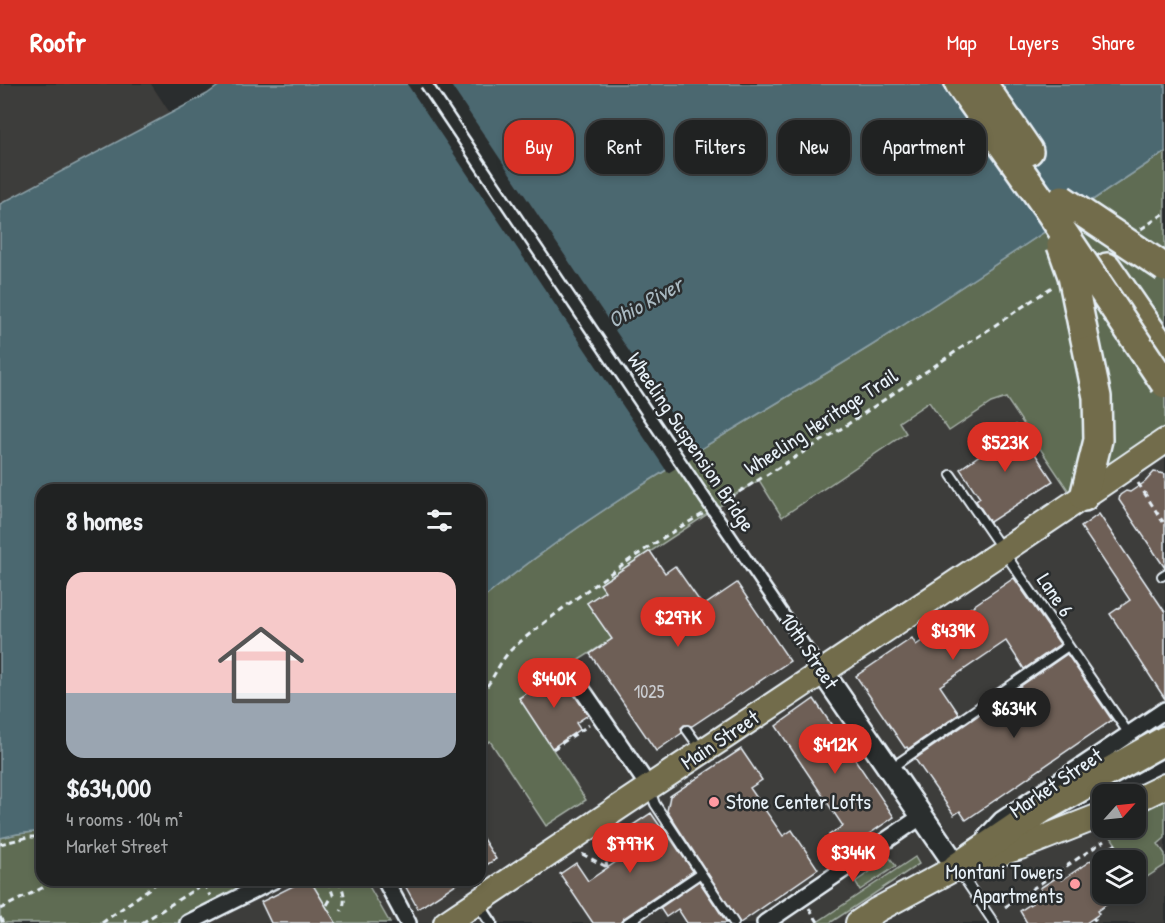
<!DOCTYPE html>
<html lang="en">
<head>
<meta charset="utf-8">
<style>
  :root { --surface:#202222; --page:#2d2f2f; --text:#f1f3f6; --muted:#a2a4a5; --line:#3d3f40; --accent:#d93025 }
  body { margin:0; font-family:"Patrick Hand",sans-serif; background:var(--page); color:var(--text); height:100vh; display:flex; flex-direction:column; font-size:22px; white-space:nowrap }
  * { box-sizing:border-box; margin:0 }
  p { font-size:20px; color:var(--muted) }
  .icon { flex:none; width:33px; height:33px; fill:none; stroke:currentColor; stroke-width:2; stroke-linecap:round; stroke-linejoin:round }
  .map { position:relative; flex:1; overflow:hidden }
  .side { position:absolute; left:36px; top:400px; width:450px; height:402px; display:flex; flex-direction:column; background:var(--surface); border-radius:18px; box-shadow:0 3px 9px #0003,0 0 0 2px var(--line) }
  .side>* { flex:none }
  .guide { position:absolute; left:504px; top:36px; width:570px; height:54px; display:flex; gap:12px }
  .needle { width:39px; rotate:63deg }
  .fabs { position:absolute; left:1092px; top:700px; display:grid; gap:12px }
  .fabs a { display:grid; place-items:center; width:54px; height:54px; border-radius:12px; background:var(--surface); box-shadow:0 3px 9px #0003,0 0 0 2px var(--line); font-size:30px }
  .price { position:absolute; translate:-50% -51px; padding:0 14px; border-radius:21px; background:var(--accent); color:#fff; font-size:20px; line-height:39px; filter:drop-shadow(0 2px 3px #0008) }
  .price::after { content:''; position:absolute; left:50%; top:36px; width:18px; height:14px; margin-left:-9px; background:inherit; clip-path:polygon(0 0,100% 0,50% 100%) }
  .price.active { background:#222; color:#fff }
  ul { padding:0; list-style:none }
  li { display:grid; align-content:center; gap:12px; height:318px; padding:0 30px }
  li span { display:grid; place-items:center; height:186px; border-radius:18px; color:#555 }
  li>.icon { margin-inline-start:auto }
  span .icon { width:108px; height:108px; fill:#fffc; stroke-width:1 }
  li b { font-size:26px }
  h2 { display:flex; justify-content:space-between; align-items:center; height:72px; padding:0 30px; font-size:26px }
  .chip { padding:0 21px; border-radius:18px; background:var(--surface); box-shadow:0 3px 9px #0003,0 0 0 2px var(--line); font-size:21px; line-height:54px }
  .chip.active { background:var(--accent); color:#fff }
  header { display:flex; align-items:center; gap:36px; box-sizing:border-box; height:84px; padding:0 30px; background:var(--accent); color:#fff }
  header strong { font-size:28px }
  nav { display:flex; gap:33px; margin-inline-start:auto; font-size:21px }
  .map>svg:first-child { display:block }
</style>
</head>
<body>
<header>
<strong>Roofr</strong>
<nav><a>Map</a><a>Layers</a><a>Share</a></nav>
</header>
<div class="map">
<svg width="1165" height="839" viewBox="0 0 1165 839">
  <rect width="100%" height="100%" fill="#2a2d2e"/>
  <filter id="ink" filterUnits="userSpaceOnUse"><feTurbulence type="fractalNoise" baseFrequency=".0167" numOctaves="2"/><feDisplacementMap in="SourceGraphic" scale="12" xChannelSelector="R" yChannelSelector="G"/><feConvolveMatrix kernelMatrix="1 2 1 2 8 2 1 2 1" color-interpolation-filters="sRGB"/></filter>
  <g filter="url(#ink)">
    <path fill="#3e3c3a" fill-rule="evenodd" d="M0,0h151l19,29 -170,91z
      M1006,314l67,100 92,-65v277l-195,144 132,-33v7h34l29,-28v123h-977l86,-42 206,-1v-158l131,-82 -24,-37 18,-12 -5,-7 159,-104 23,36 124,-83 -7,-11 30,-20 20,29 42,-28zM1102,777h34v33h-34z"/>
    <path fill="#5f6c53" stroke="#a4aea6" stroke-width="1.5" d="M1165,68v289l-89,61 -70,-104 -15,5 -42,28 -20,-29 -30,20 7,11 -124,84 -23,-37 -33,20 -3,4 -122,80 4,7 -18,12 25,36 -93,59 67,102 -40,26 -56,-85 -10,6v-146c121,-100 261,-174 394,-257 98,-63 194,-128 291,-192z
      M1165,702v52l-7,6 7,10v11l-24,16 -5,-7v-13h-9l-22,-33h31v-28z
      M42,747v49l232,1 -86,42h-188v-85l17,-4z
      M915,773l4,7 -89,59h-14z
      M890,774l6,8 -36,24 -5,-8z
      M310,797h56l24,42h-54z"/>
    <path fill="#4c6870" stroke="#8a9fa6" stroke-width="1.5" d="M221,0h944v68c-97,64 -193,129 -291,192 -133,83 -273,157 -394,257v-111h-438v341l-25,3 -17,4v-634l207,-110z"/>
    <path fill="#2a2d2e" d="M407,0h43l248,370 -30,19z"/>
    <path fill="#6e5e56" stroke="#e8f1f8" stroke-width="1.5" d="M1016,341l37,56 -63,41 -14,-21 4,-3 -20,-29 21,-15 -4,-7 12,-8 2,2z
      M1154,388l11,2v94l-46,-68 1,-5 6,-4 4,1 15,-10z
      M1099,430l66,98v87l-55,-85 20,-14 -49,-73z
      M650,467l15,22 10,-7 28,40 34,-23 53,78 -98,65 -8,-1 -3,3 1,5 -26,18 -66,-97 22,-15 -25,-36 18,-12 -5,-7z
      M1014,494l46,66 -36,25 -18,-28 -66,45 19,28 -51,35 -1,-2 -2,1 -49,-72 56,-38 4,7z
      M1067,570l45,66 -146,100 -6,-9 -6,4 -39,-56z
      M559,588l29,43 -12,8 4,6 -28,19 -33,-50z
      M814,615l80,118 -53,36 -12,-18 14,-9 -67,-100z
      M741,665l21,31 -12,8 33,48 9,-6 26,39 -78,54 -73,-112 3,-15z
      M651,729l11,16v-3l31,45 -69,47 -4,5h-27l-33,-49 16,-11 12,18 38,-26 -13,-17z
      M480,750l16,25 -16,10z
      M1115,760l12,17h-25v33h20l-25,17 2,3 -13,9h-59l-7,-12 12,-8 -2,-3 12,-9 -2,-3 19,-12 3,4z
      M305,796h5l26,43h-65l-10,-21z
      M402,796h60l-44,29z
      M699,797l28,42h-40l-9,-14 -12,8 -6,-9z"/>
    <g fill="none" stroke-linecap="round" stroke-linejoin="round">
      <defs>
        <path id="service" d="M951,391l178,259
          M1162,492l3,-2
          M687,646l13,18
          M891,684l177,-122
          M650,706l5,14 79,119
          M959,787l35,52
          M627,839l74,-50"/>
        <path id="pedestrian" d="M762,499l60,88
          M477,818l14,21"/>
        <path id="minor" d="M570,588l79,115
          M987,751l14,-15 164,-110
          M385,796l23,43
          M188,839l86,-43
          M765,839l157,-107"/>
        <path id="secondary" d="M822,587l135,196"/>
        <path id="primary" d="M1136,716l29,-14
          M446,839c239,-161 481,-319 719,-482
          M858,839l19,-13 80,-43 63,-20 82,-32"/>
        <path id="motorway" d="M959,0l88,124
          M983,0l46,67
          M1107,183l58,84
          M1082,241l15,72 1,43 -14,57
          M957,783l85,-58 123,-69"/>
      </defs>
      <use href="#service" stroke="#e8f1f8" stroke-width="12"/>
      <use href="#pedestrian" stroke="#e8f1f8" stroke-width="15"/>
      <use href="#minor" stroke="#e8f1f8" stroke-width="20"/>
      <use href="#secondary" stroke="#e8f1f8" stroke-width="26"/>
      <use href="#primary" stroke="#e8f1f8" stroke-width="28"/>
      <use href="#motorway" stroke="#e8f1f8" stroke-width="32"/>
      <path stroke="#e8f1f8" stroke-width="3" stroke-dasharray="6 4.5" stroke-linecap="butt" d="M1141,145l24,-16
        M1138,399l25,39
        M721,419l115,-71 216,-145
        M480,610c14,-13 18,-32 32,-45 15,-14 34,-27 50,-40 45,-34 91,-67 141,-95
        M553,665l36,-24
        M602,758l5,25
        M0,760l29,-7h13
        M582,770l25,13
        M338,796c6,9 9,22 3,31
        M204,800l6,12
        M1136,804l2,4
        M327,821l6,-10 -5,-15
        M1005,823l99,-66
        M809,824l9,14
        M0,825l42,-21 11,-8
        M0,833l3,6
        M1093,834l3,3
        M125,835l1,4
        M102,839l59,-43
        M142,839l67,-43"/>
      <use href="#service" stroke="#2a2d2e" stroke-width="8"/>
      <use href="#pedestrian" stroke="#2a2d2e" stroke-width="10"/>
      <use href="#minor" stroke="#2a2d2e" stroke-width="15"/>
      <use href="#secondary" stroke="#2a2d2e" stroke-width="21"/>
      <use href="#primary" stroke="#726c4b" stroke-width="24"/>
      <use href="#motorway" stroke="#726c4b" stroke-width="27"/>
      <defs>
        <path id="pedestrian-bridge" d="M426,0l336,499"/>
        <path id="motorway-bridge" d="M1062,115l103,69
          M1047,124l118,176
          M1061,161l11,31 10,49"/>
      </defs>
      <use href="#pedestrian-bridge" stroke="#e8f1f8" stroke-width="15" stroke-linecap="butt"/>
      <use href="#motorway-bridge" stroke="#e8f1f8" stroke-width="32" stroke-linecap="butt"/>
      <use href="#pedestrian-bridge" stroke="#2a2d2e" stroke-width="10"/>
      <use href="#motorway-bridge" stroke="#726c4b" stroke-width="27"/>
    </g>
  </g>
  <g fill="#ff9aa2" stroke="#2a2d2e" stroke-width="2">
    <circle cx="714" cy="718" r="6"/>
    <circle cx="1075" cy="800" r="6"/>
  </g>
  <g text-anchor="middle" stroke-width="5" stroke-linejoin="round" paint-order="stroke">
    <g font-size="18" fill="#caccd0">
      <text x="649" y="614">1025</text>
    </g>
    <g font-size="21" fill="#e8f1f8" stroke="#2a2d2e">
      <text transform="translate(821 338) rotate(-33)" y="7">Wheeling Heritage Trail</text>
      <text transform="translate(691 358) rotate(56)" y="7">Wheeling Suspension Bridge</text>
      <text transform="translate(1055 511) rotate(56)" y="7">Lane 6</text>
      <text transform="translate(809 567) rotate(56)" y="7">10th Street</text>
      <text transform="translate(720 656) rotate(-34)" y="7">Main Street</text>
      <text transform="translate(1056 699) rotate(-34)" y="7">Market Street</text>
    </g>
    <g font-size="21" fill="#e8f1f8" stroke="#2a2d2e" text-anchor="start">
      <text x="726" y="725">Stone Center Lofts</text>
      <text x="1063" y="795" text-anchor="end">Montani Towers<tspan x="1063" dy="24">Apartments</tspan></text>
    </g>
    <g font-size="22" font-style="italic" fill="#aabac2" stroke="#2a2d2e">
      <text transform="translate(645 218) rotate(-29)" y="8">Ohio River</text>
    </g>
  </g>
</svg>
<div class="fabs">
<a><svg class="needle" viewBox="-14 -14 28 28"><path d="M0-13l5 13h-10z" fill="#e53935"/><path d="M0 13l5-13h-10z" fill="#a2a4a5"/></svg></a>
<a><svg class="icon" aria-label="layers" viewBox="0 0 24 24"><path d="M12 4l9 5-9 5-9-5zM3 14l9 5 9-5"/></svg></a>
</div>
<b class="price" style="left:1005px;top:389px">$523K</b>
<b class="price" style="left:678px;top:564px">$297K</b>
<b class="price" style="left:953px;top:577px">$439K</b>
<b class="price" style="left:554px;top:625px">$440K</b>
<b class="price active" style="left:1014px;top:655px">$634K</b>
<b class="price" style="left:835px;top:691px">$412K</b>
<b class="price" style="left:630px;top:790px">$797K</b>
<b class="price" style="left:853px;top:799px">$344K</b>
<div class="guide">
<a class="chip active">Buy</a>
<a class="chip">Rent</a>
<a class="chip">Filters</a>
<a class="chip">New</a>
<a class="chip">Apartment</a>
</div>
<section class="side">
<h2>8 homes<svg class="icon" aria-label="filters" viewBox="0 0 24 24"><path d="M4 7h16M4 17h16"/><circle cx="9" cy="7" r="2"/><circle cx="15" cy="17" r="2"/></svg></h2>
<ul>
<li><span style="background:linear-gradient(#f6c9c9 65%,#9aa5b1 0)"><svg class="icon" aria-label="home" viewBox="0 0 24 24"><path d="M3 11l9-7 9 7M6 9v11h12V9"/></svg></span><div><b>$634,000</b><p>4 rooms · 104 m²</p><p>Market Street</p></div></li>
</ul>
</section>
</div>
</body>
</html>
